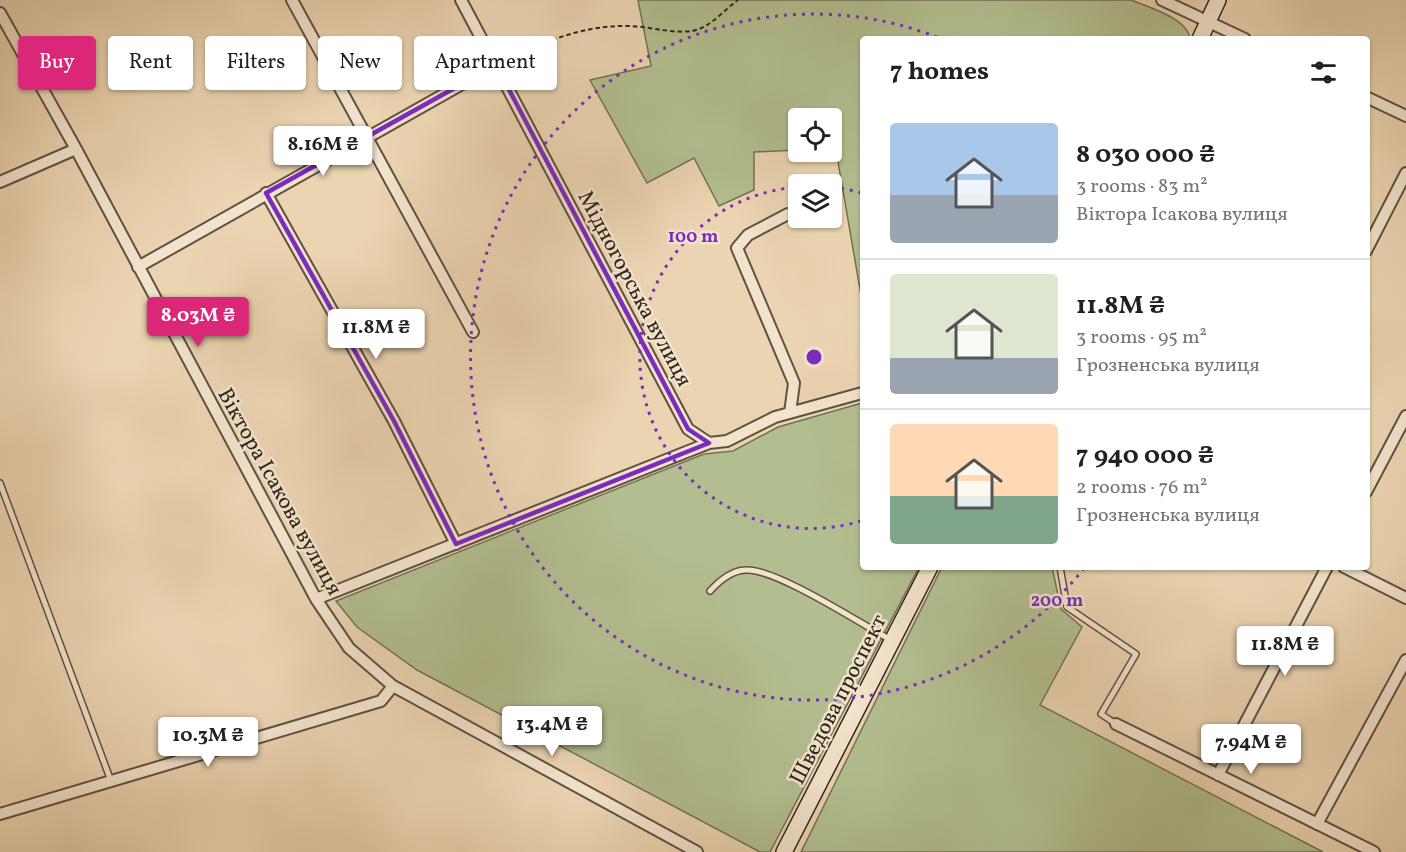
<!DOCTYPE html>
<html lang="en">
<head>
<meta charset="utf-8">
<style>
  :root { --surface:#fff; --page:#f2f2f2; --text:#202124; --muted:#757577; --line:#e0e0e0; --accent:#db2777 }
  body { margin:0; font-family:Vollkorn,serif; background:var(--page); color:var(--text); height:100vh; display:flex; flex-direction:column; font-size:22px; white-space:nowrap }
  * { box-sizing:border-box; margin:0 }
  p { font-size:20px; color:var(--muted) }
  .icon { flex:none; width:33px; height:33px; fill:none; stroke:currentColor; stroke-width:2; stroke-linecap:round; stroke-linejoin:round }
  .map { position:relative; flex:1; overflow:hidden }
  .drawer { position:absolute; left:860px; top:36px; width:510px; height:534px; display:flex; flex-direction:column; background:var(--surface); border-radius:6px; box-shadow:0 2px 4px #0004 }
  .drawer>* { flex:none }
  .banner { position:absolute; left:18px; top:36px; width:570px; height:54px; display:flex; gap:12px }
  .buttons { position:absolute; left:788px; top:108px; display:grid; gap:12px }
  .buttons a { display:grid; place-items:center; width:54px; height:54px; border-radius:6px; background:var(--surface); box-shadow:0 2px 4px #0004; font-size:30px }
  .price { position:absolute; translate:-50% -51px; padding:0 14px; border-radius:6px; background:#fff; color:#222; font-size:20px; line-height:39px; filter:drop-shadow(0 2px 3px #0008) }
  .price::after { content:''; position:absolute; left:50%; top:36px; width:18px; height:14px; margin-left:-9px; background:inherit; clip-path:polygon(0 0,100% 0,50% 100%) }
  .price.active { background:var(--accent); color:#fff }
  ul { padding:0; list-style:none }
  li { display:flex; align-items:center; gap:18px; height:150px; padding:0 30px }
  li+li { border-top:2px solid var(--line) }
  li span { display:grid; place-items:center; flex:none; width:168px; height:120px; border-radius:6px; color:#555 }
  li>.icon { margin-inline-start:auto }
  span .icon { width:72px; height:72px; fill:#fffc; stroke-width:1 }
  li b { font-size:26px }
  h2 { display:flex; justify-content:space-between; align-items:center; height:72px; padding:0 30px; font-size:26px }
  .tag { padding:0 21px; border-radius:6px; background:var(--surface); box-shadow:0 2px 4px #0004; font-size:21px; line-height:54px }
  .tag.active { background:var(--accent); color:#fff }
  .map>svg:first-child { display:block }
</style>
</head>
<body>
<div class="map">
<svg width="1406" height="852" viewBox="0 0 1406 852">
  <rect width="100%" height="100%" fill="#ebd4b1"/>
  <filter id="stains"><feTurbulence type="fractalNoise" baseFrequency=".00333" numOctaves="4"/><feColorMatrix values="0 0 0 0 .2 0 0 0 0 .09 0 0 0 0 .02 0 0 0 .5 -.17"/></filter>
  <radialGradient id="worn" r=".72"><stop offset=".6" stop-color="#630" stop-opacity="0"/><stop offset="1" stop-color="#630" stop-opacity=".3"/></radialGradient>
  <path fill="#b2be8f" stroke="#717255" stroke-width="1.5" d="M638,0h494c17,8 56,18 58,39h-328v262l-26,-151 -5,-1v-31h-33v32l-44,2v38l-35,16 -25,-48 -47,25 -57,-103 61,-14z
    M862,403v164h57l-149,285h-10l-343,-182 -60,-43 -21,-26 368,-147 29,-3 45,-24z
    M942,567h110l9,42 21,18 -42,78 283,147h-522z"/>
  <g fill="none" stroke-linecap="round" stroke-linejoin="round">
    <defs>
      <path id="lane" d="M0,483l111,298
        M1060,567l7,40 69,47 -35,60 15,10
        M710,591c9,-10 20,-20 35,-21 29,-3 116,54 146,70"/>
      <path id="street" d="M292,0l181,332
        M461,0l227,429 21,14 18,-2 48,-24 87,-24
        M1162,0l83,39
        M0,13l76,136 240,450 33,49 44,38 304,166
        M1366,97l40,19
        M0,182l76,-33
        M266,193l128,228 62,123
        M788,214l-40,21 -11,13 57,135 -4,30
        M1366,251l40,-78
        M138,267l358,-202
        M1366,492l40,-76
        M1344,567l62,31
        M316,599l393,-156
        M1116,724l258,128
        M1218,775l109,-208
        M0,814l381,-113 12,-15
        M1317,824l89,-164"/>
      <path id="secondary" d="M1200,39l18,-39
        M784,852l146,-285"/>
    </defs>
    <use href="#lane" stroke="#5f5240" stroke-width="8"/>
    <use href="#street" stroke="#5f5240" stroke-width="14"/>
    <use href="#secondary" stroke="#30261b" stroke-width="18"/>
    <path stroke="#30261b" stroke-width="2" stroke-dasharray="4.5 3" stroke-linecap="butt" d="M504,61c39,-19 79,-36 124,-35 21,0 43,8 64,5 18,-3 32,-21 46,-31"/>
    <use href="#lane" stroke="#f2e3cc" stroke-width="5"/>
    <use href="#street" stroke="#f2e3cc" stroke-width="10"/>
    <use href="#secondary" stroke="#f2e3cc" stroke-width="15"/>
  </g>
  <path fill="none" stroke="#7b2cbf" stroke-width="4.5" stroke-linejoin="round" d="M496,65l192,364 21,14 -253,101 -62,-123 -128,-228z"/>
  <g fill="none" stroke="#7b2cbf" stroke-width="3" stroke-dasharray="3 6">
    <path d="M861 521A171 171 0 1 1 798 187M832 187A171 171 0 0 1 861 193"/>
    <path d="M1084 568A343 343 0 1 1 942 39"/>
  </g>
  <g text-anchor="middle" stroke-width="5" stroke-linejoin="round" paint-order="stroke">
    <g font-size="22" fill="#30261b" stroke="#f2e3cc">
      <text transform="translate(636 288) rotate(62)" y="8">Мідногорська вулиця</text>
      <text transform="translate(281 491) rotate(61)" y="8">Віктора Ісакова вулиця</text>
      <text transform="translate(837 699) rotate(-63)" y="8">Шведова проспект</text>
    </g>
  </g>
  <circle cx="814" cy="357" r="9" fill="#7b2cbf" stroke="#f2e3cc" stroke-width="3"/>
  <g font-size="18" text-anchor="middle" font-weight="bold" fill="#7b2cbf" stroke="#f2e3cc" stroke-width="5" stroke-linejoin="round" paint-order="stroke">
    <text x="693" y="242">100 m</text>
    <text x="1057" y="606">200 m</text>
  </g>
  <rect width="100%" height="100%" filter="url(#stains)"/>
  <rect width="100%" height="100%" fill="url(#worn)"/>
</svg>
<div class="buttons">
<a><svg class="icon" aria-label="locate" viewBox="0 0 24 24"><circle cx="12" cy="12" r="6"/><path d="M12 2v4M12 18v4M2 12h4M18 12h4"/></svg></a>
<a><svg class="icon" aria-label="layers" viewBox="0 0 24 24"><path d="M12 4l9 5-9 5-9-5zM3 14l9 5 9-5"/></svg></a>
</div>
<b class="price" style="left:323px;top:177px">8.16M ₴</b>
<b class="price active" style="left:198px;top:348px">8.03M ₴</b>
<b class="price" style="left:376px;top:360px">11.8M ₴</b>
<b class="price" style="left:1285px;top:677px">11.8M ₴</b>
<b class="price" style="left:552px;top:757px">13.4M ₴</b>
<b class="price" style="left:208px;top:768px">10.3M ₴</b>
<b class="price" style="left:1251px;top:775px">7.94M ₴</b>
<div class="banner">
<a class="tag active">Buy</a>
<a class="tag">Rent</a>
<a class="tag">Filters</a>
<a class="tag">New</a>
<a class="tag">Apartment</a>
</div>
<section class="drawer">
<h2>7 homes<svg class="icon" aria-label="filters" viewBox="0 0 24 24"><path d="M4 7h16M4 17h16"/><circle cx="9" cy="7" r="2"/><circle cx="15" cy="17" r="2"/></svg></h2>
<ul>
<li><span style="background:linear-gradient(#a9c7e8 60%,#9aa5b1 0)"><svg class="icon" aria-label="home" viewBox="0 0 24 24"><path d="M3 11l9-7 9 7M6 9v11h12V9"/></svg></span><div><b>8 030 000 ₴</b><p>3 rooms · 83 m²</p><p>Віктора Ісакова вулиця</p></div></li>
<li><span style="background:linear-gradient(#dfe7d0 70%,#9aa5b1 0)"><svg class="icon" aria-label="home" viewBox="0 0 24 24"><path d="M3 11l9-7 9 7M6 9v11h12V9"/></svg></span><div><b>11.8M ₴</b><p>3 rooms · 95 m²</p><p>Грозненська вулиця</p></div></li>
<li><span style="background:linear-gradient(#ffd9b3 60%,#7fa58c 0)"><svg class="icon" aria-label="home" viewBox="0 0 24 24"><path d="M3 11l9-7 9 7M6 9v11h12V9"/></svg></span><div><b>7 940 000 ₴</b><p>2 rooms · 76 m²</p><p>Грозненська вулиця</p></div></li>
</ul>
</section>
</div>
</body>
</html>
